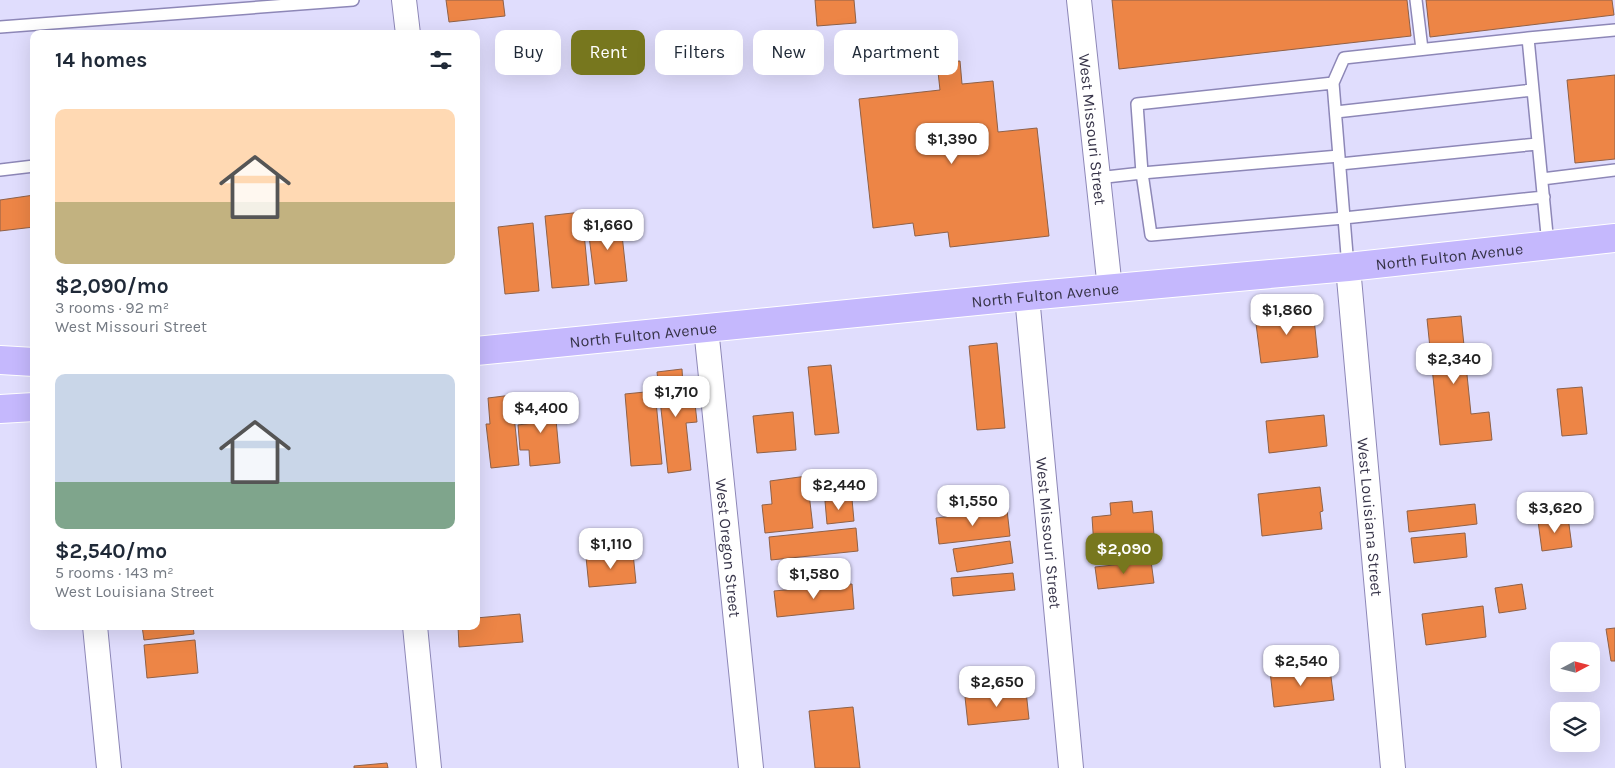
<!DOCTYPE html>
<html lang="en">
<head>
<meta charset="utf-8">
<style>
  :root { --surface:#fff; --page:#f2f2f3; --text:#1f2937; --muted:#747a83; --accent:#77771e }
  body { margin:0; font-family:Karla,sans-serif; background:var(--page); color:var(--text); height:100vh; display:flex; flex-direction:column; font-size:19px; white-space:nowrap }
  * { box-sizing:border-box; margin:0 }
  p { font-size:16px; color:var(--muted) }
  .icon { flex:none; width:28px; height:28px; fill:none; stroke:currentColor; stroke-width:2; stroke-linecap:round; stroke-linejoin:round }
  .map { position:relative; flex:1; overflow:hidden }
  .side { position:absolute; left:30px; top:30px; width:450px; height:600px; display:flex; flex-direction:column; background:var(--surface); border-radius:10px; box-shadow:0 5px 20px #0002 }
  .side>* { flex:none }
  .guide { position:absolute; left:495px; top:30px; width:475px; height:45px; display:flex; gap:10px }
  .needle { width:32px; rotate:83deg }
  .buttons { position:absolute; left:1550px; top:642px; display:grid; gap:10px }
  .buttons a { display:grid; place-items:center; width:50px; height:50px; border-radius:10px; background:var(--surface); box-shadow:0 5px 20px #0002; font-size:25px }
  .price { position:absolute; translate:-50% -42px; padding:0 11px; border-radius:10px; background:#fff; color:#222; font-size:16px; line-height:32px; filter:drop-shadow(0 1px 2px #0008) }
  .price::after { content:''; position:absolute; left:50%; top:30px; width:15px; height:11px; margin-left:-8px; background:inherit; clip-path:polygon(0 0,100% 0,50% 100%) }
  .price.current { background:var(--accent); color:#fff }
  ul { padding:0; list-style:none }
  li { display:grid; align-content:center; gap:10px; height:265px; padding:0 25px }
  li span { display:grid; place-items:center; height:155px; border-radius:10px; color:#555 }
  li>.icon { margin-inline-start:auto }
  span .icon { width:90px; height:90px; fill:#fffc; stroke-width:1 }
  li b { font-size:21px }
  h2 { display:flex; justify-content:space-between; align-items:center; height:60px; padding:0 25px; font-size:21px }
  .chip { padding:0 18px; border-radius:10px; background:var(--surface); box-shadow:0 5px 20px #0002; font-size:18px; line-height:45px }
  .chip.current { background:var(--accent); color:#fff }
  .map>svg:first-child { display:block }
</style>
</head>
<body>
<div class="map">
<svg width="1615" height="768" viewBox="0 0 1615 768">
  <rect width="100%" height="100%" fill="#e0ddfd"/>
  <path fill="#ed8546" stroke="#8f6148" d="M446,0h57l2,16 -56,6z
    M815,0h39l2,23 -39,3z
    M1112,0h295l4,36 -292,33z
    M1426,0h186l2,15 -184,22z
    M960,61l2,23 31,-3 5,51 39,-4 12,108 -99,11 -2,-15 -33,4 -2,-13 -40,5 -14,-129 81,-9 -3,-27z
    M1615,75v84l-40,4 -8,-83z
    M34,195v32l-34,4v-31z
    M582,212l7,73 -37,3 -7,-72z
    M620,216l7,65 -32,3 -6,-48h7l-2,-17z
    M533,223l6,68 -34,3 -7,-67z
    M1313,309l5,48 -57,6 -6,-47z
    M1461,316l10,98 18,-2 3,28 -52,5 -13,-126z
    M997,343l8,85 -28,2 -8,-84z
    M831,365l8,68 -24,2 -7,-68z
    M682,369l1,17 10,-1 4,37 -11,1 5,47 -23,3 -11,-101z
    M1582,387l5,47 -25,2 -5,-47z
    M655,391l7,73 -31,2 -6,-72z
    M512,395l7,70 -28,3 -5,-44h4l-2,-26z
    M554,398l6,65 -30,3 -1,-16h-9l-2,-25 15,-2 -2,-23z
    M793,412l3,38 -39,3 -4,-37z
    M1324,415l3,31 -58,7 -3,-32z
    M807,476l6,52 -48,5 -3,-28 10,-1 -2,-23z
    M1320,487l3,24 -3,1 2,17 -60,7 -4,-42z
    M852,499l2,22 -27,3 -2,-23z
    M1132,501l1,12 19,-2 3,36 -39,4v-6l-22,2 -2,-30 19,-2 -1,-12z
    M1475,504l2,20 -68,8 -2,-21z
    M1007,510l3,26 -71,8 -3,-26z
    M1568,517l4,30 -30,4 -4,-30z
    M856,528l2,23 -87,9 -2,-23z
    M1465,533l2,24 -53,6 -3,-25z
    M1010,541l3,22 -56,9 -4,-23z
    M633,553l3,30 -47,4 -3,-30z
    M1151,561l3,22 -56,6 -3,-22z
    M1013,573l2,17 -62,6 -2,-18z
    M852,584l2,25 -77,8 -3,-26z
    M1522,584l4,25 -27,4 -4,-25z
    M1483,606l3,31 -60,8 -4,-31z
    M520,614l3,28 -64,5 -1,-21h18v-8z
    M142,626h51l1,8 -50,6z
    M1615,628v33h-4l-5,-32z
    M195,640l3,33 -51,5 -3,-33z
    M1294,669l1,4 35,-4 4,31 -60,7 -4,-36z
    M1026,691l3,28 -61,6 -3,-28z
    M853,707l7,61h-45l-6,-57z
    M387,763l1,5h-34v-2z"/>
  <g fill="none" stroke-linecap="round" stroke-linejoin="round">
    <defs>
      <path id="lane" d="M1416,0l6,49
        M0,27l353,-27
        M1528,38l20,207
        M1336,112l196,-22
        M1339,156l-197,17 9,62 193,-17 200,-21
        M1340,164l197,-20
        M0,170l34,-4
        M1097,178l45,-5 -5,-69 196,-21
        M1542,179l73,-9
        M1348,267l-15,-184 11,-25 184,-20 87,-8"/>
      <g id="street">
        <path d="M404,0l4,34"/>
        <path id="s1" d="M1079,0l31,289"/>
        <path id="s2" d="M1348,267l45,501"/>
        <path id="s3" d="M1027,296l44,472"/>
        <path id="s4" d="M706,328l45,440"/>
        <path d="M95,626l14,142"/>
        <path d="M415,626l14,142"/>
      </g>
      <g id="primary">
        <path id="s5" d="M476,351l551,-55 321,-29 267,-29"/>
        <path d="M0,360l34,2"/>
        <path d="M0,409l34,-2"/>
      </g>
    </defs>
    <use href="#lane" stroke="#8d87b7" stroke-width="14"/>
    <use href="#street" stroke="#8d87b7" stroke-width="26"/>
    <use href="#primary" stroke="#fff" stroke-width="30"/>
    <use href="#lane" stroke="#fff" stroke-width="11"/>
    <use href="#street" stroke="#fff" stroke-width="24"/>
    <use href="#primary" stroke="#c5b8fd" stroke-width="28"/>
  </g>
  <g text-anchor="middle" stroke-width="4.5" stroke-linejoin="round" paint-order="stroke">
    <g font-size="16" fill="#373449" stroke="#e0ddfd">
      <text dy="6" stroke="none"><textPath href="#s1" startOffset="130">West Missouri Street</textPath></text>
      <text dy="6" stroke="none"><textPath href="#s5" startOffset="978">North Fulton Avenue</textPath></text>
      <text dy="6" stroke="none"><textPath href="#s5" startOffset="572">North Fulton Avenue</textPath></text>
      <text dy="6" stroke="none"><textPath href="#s5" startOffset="168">North Fulton Avenue</textPath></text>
      <text dy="6" stroke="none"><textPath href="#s2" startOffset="251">West Louisiana Street</textPath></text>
      <text dy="6" stroke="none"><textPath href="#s3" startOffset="238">West Missouri Street</textPath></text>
      <text dy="6" stroke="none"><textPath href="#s4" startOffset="221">West Oregon Street</textPath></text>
    </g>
  </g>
</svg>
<div class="buttons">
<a><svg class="needle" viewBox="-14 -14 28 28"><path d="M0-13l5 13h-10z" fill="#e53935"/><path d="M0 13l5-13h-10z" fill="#747a83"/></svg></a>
<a><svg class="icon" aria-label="layers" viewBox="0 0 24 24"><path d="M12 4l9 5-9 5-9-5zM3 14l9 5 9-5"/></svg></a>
</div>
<b class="price" style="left:952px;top:165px">$1,390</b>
<b class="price" style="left:608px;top:251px">$1,660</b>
<b class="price" style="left:1287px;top:336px">$1,860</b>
<b class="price" style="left:1454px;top:385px">$2,340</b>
<b class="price" style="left:676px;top:418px">$1,710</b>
<b class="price" style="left:541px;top:434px">$4,400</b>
<b class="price" style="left:839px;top:511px">$2,440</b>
<b class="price" style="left:973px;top:527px">$1,550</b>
<b class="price" style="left:1555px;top:534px">$3,620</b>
<b class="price" style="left:611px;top:570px">$1,110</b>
<b class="price current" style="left:1124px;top:575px">$2,090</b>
<b class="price" style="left:814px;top:600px">$1,580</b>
<b class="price" style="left:1301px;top:687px">$2,540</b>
<b class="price" style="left:997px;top:708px">$2,650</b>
<div class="guide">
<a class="chip">Buy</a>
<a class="chip current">Rent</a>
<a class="chip">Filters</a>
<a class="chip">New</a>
<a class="chip">Apartment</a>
</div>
<section class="side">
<h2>14 homes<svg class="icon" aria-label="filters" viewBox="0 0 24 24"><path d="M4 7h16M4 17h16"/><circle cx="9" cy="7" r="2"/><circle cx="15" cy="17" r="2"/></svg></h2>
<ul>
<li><span style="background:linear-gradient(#ffd9b3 60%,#c2b280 0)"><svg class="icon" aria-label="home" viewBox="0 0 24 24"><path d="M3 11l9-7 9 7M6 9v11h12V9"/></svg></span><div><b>$2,090/mo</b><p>3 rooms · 92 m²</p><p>West Missouri Street</p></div></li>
<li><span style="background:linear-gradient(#c9d6e8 70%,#7fa58c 0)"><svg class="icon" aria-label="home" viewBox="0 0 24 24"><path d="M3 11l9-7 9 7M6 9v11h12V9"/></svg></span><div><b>$2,540/mo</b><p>5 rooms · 143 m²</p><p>West Louisiana Street</p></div></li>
</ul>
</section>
</div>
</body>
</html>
